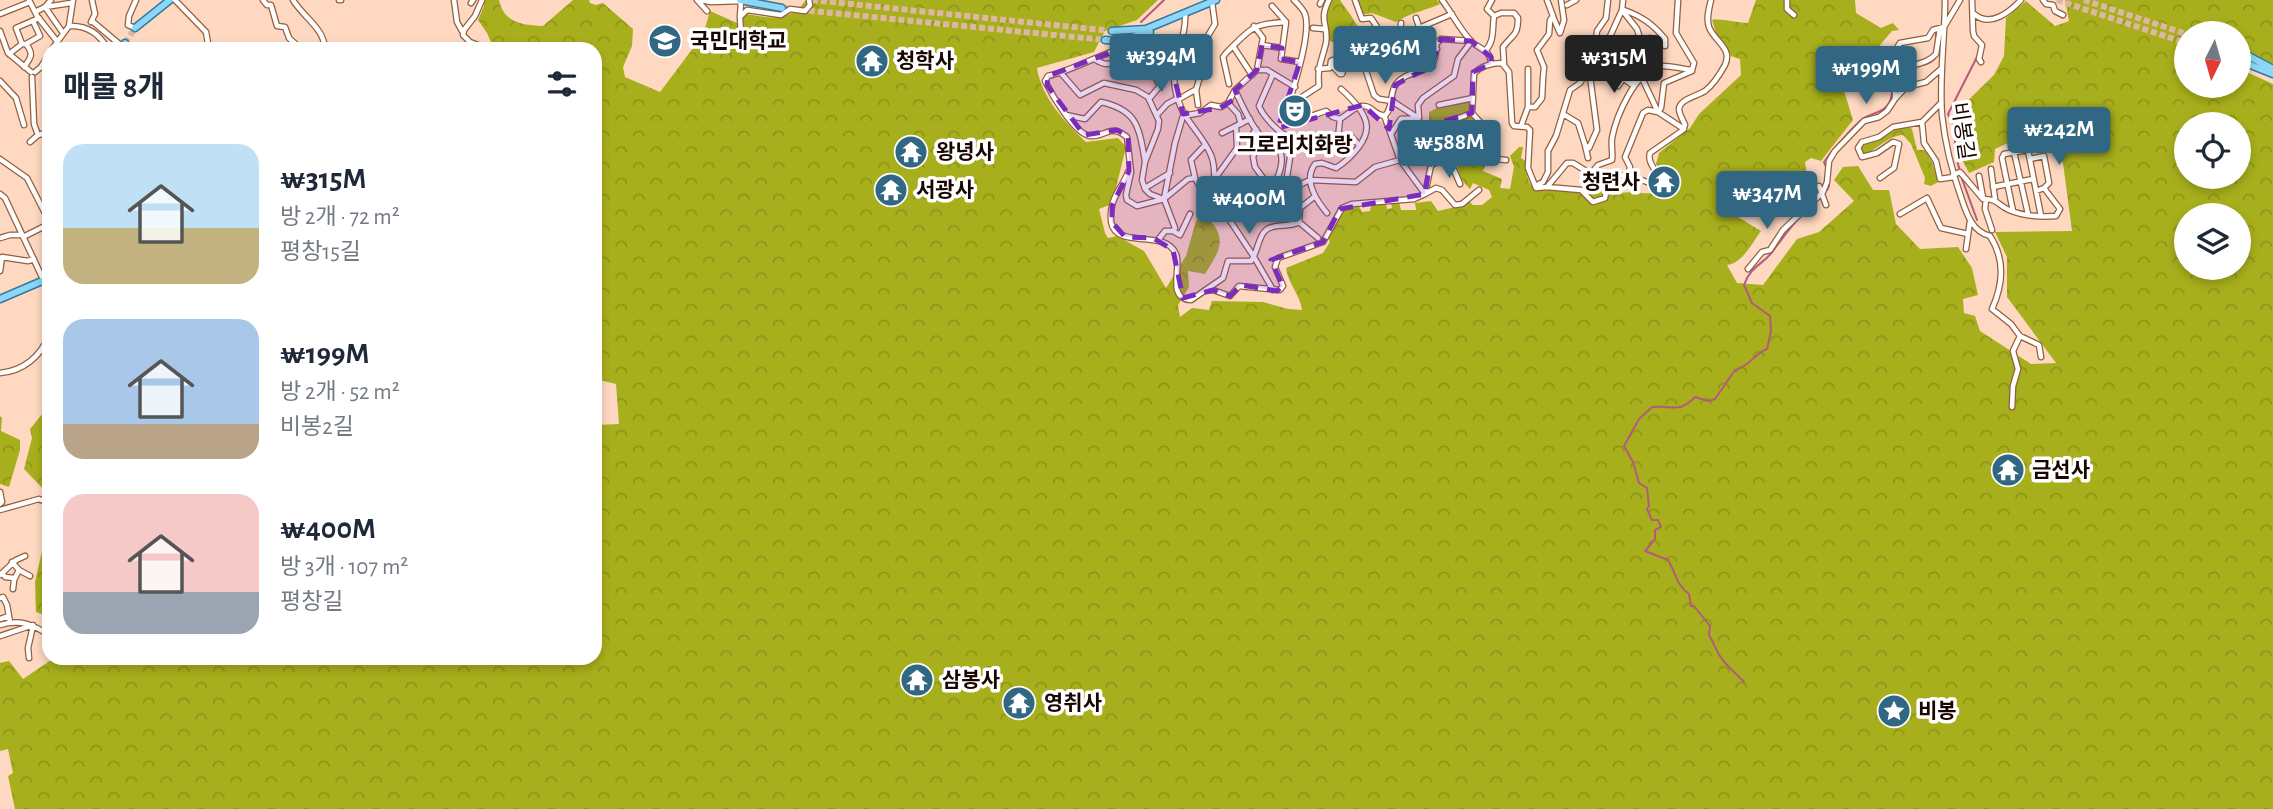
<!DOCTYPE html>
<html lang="ko">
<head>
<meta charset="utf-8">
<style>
  :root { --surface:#fff; --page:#f2f2f3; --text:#1f2937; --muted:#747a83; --accent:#316782 }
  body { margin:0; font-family:"Alegreya Sans","Noto Sans KR",sans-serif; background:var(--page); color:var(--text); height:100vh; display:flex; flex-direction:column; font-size:26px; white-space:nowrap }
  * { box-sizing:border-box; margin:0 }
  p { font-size:23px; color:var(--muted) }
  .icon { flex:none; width:38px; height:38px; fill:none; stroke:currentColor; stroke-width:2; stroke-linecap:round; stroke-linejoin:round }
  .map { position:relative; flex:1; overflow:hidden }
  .panel { position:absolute; left:42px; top:42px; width:560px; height:623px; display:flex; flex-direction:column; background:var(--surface); border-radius:21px; box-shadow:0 4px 10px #0003 }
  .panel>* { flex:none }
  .needle { width:46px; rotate:185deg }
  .controls { position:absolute; left:2174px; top:21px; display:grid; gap:14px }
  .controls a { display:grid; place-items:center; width:77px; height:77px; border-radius:50%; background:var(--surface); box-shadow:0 4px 10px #0003; font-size:35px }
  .price { position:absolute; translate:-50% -60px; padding:0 16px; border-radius:7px; background:var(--accent); color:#fff; font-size:23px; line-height:46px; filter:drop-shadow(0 2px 4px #0008) }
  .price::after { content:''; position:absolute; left:50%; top:42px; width:21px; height:16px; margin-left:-10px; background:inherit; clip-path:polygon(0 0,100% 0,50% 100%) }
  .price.current { background:#222; color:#fff }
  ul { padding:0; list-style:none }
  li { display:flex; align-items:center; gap:21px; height:175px; padding:0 21px }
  li span { display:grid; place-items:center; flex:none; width:196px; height:140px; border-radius:21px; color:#555 }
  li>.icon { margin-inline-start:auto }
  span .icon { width:84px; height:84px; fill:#fffc; stroke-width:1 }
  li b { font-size:30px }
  h2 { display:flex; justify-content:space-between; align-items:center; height:84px; padding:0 21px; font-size:30px }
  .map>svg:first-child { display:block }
</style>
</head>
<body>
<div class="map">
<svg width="2273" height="809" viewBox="0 0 2273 809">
  <defs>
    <pattern id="forest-crowns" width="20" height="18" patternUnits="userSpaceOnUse" patternTransform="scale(1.75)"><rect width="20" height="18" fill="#a8af1c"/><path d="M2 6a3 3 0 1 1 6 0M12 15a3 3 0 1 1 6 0" fill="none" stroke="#909518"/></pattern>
  </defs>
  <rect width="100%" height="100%" fill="#fed8c1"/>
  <path fill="url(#forest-crowns)" fill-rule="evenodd" d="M484,0h15c5,23 23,25 44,26l30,-26h16l1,3 6,2 7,-2 30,26 -1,17 -9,21 2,10 35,15 43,-57 7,-24 27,12 9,-9c25,4 43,9 60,-14h352l-21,20 -32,11 -11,21 -57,16c5,31 28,54 49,74l32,-4 8,9 -14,57 -13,5 6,24 3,5 9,-2 27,15 22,37 20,-32 10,-35 9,-6c24,23 15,35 0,59l-17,-3 1,16 -11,18 2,12 12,-9 17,2 3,-9 51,1 25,7 14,1c-2,-16 -14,-26 -16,-42l37,-15 7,-11 -3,-5c10,-17 11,-29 32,-31l3,6 8,-1 1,-6 15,-2 1,6 5,-1 -1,-5 8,-1 2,8h15l-1,-7 16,-2 7,10 26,-6 5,-4 4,4h9l10,-8 -3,-7 -16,-7 -3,6c-11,-10 -12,-18 -13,-31 -1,-9 -6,-20 -9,-29l-15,-3 -4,-4v-10l10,-5 31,-8v10l14,19 -4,7 7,3 -7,14 7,10 -4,9 19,8 -2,9 10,1 4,-22 -4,-11 9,-9h4l-2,11 6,4c0,9 -1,21 8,27l39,1 21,-8 18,13c27,-9 37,9 60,-14l-17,-17 3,-11 31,-25 9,-14 42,-39 -1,-16 -9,-3 -15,-23 -4,-13c8,-2 25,3 36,3l8,-23h99l1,13 25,15 12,-5 6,7 -7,1 -12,14 3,9 14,10 -19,18 -29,-14 -8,13 12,39 -32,41 -10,-3 -6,4 4,25 -18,18 -9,-28 -44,13v27l23,14c-9,12 -18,32 -34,34l10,18 26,2 34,-46 22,-7 35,-31 -20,-21 9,-13 15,-1 15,24h16l7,34 24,25 38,-2 14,21 6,27 -15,4 1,14 11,3 5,15 51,33 25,-1 -49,-66v-40l-12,-25 77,-1 -9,-68 -33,-30 -35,16 -1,13 -25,11 -11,-21 2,-23 -9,-12 43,-42 10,-19 2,-38 20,-17 29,25 14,-5 -4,-21h208v67l-35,-18v-16h-52v53h52v-18l35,16v725h-2258l-7,-33 5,-3 -5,-24 -8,2v-88l9,-2 14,18 31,-21h541v-233l24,-1 -3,-40 -21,-5v-330h-101l-7,-16 -9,-13 6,-14zM2186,124h52v53h-52zM2186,215h52v53h-52z
    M1331,0h9c9,13 29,39 28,54l-10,2 -9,-8 -19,-7 -5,-24z
    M1356,0h81l3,4c-13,6 -33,10 -44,18l-24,-9 -11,2z
    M1908,126l4,3 5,21h8l7,12 6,20 -7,4 -7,-2 1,-6 -14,-34 -8,-9c-17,1 -25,16 -41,19l-6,-5 3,-6c19,-2 30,-14 49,-17z
    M49,406v89l-25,-26 8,-31 -2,-9z
    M0,416l2,2 -1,13 19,9v10l-11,37 -9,-3z
    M49,520v97l-13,-5 -1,-30z"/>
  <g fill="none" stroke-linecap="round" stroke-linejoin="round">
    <path stroke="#b35b7f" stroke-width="2" d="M1141,22l23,-22
      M1936,32v9
      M1923,65c10,-2 16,-9 17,-20
      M1836,147c9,-10 17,-21 28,-29 6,-4 15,-5 21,-10 13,-11 1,-28 20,-45l5,1
      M1826,167l-2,-5 8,-11
      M1959,168l-5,-21 3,-15 -9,-18 29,-57
      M1961,176l16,44
      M1827,190l2,-4v-11
      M1810,207l6,-4
      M1744,682c-9,-10 -21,-18 -27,-31 -3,-6 -4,-10 -8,-16l1,-9 -16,-20h-3l-2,-12c-13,-9 -13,-21 -21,-34l-23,-9 10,-12v-9l6,-3 -3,-7h-6l-5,-11 2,-3 -2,-18 -8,-5 -6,-21 -9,-16 15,-27 13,-12c22,-2 26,7 43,-10l13,4 7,-2 20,-29c14,-3 19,-16 32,-21l4,-18 -1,-15 -18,-13 -8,-18c7,-20 19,-20 29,-34 10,-14 20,-28 33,-40"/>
    <path stroke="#dcb8a4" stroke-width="6" stroke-dasharray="6 3" stroke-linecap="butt" d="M812,0l300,31
      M2057,0l129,43
      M2084,0l102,34
      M782,8l323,32
      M125,43l10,-15"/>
    <defs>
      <path id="minor" d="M29,0l8,16 19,24
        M51,0l-6,7 18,26
        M175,0l31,32 3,17
        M263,0l4,5h4l6,21 8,1 4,11 12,11
        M293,0c8,14 28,27 31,43l-4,6
        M339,0h2
        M454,0l3,22 5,9
        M482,0l-7,16 -11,14 -1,5 7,7 19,7
        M697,0l10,11
        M700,0l11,2 30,-1
        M1294,0c4,4 9,9 11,14 7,20 -13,78 -19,99 12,11 26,2 40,-2l7,6 7,2c9,-5 19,-18 30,-11 6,4 7,7 15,8 9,-10 4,-22 11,-32 15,-19 42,-4 40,-40l5,-5 30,2
        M1355,0l7,19 9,-1 6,9 4,17 8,-2 8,11 7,-4 5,12 9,-3 7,-14
        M1442,0c10,13 19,32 31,43 9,7 18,8 18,21
        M1492,0l-5,9 7,7
        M1623,0l-1,10 15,19 4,12 9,-3
        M1787,0v9l7,6
        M1945,0c0,38 -6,77 -3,115 3,29 10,57 20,85 5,15 11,32 28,36 15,23 13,49 2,73l19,15 9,12 -7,15 5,18 -5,17 -1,21
        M1972,0l1,31 1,5 8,9 -3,14 2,3
        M2043,0l3,4 7,1 2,6 8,4
        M741,1l-1,16 7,-7 34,5 9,-6 15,2 5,-6 -1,-5
        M471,3l2,-3
        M1320,4l2,-4
        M1567,5l9,-5
        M1272,6l14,16 -5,37 19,3
        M35,12l10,-5 26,-4
        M1185,13c2,28 -15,43 -10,75 6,33 24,40 36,67 6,15 2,37 3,54
        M0,14l30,-12
        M1974,14c16,14 36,-2 47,-14
        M740,17l1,19
        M1553,17l7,16 4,-13 -3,-20
        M1416,18l9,26 12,5
        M33,21l7,15 -14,8h-4l-6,-16 23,-10
        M92,21l32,27
        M91,22l4,-8 -3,-14
        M69,26c18,-1 30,7 39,23
        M1254,26l9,12 -6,32
        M135,28l-7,-3 1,-9 7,-16
        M1313,28l11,1
        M1419,28l33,-14
        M0,31l8,22 23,19
        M1389,42l11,-8 1,-11
        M1597,42l23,5 4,5
        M1607,43l15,-33h2c17,6 29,14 41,29v7
        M1262,45l20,3
        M1233,46l19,29
        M52,49l17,-23 4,-26
        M1485,51c10,-10 7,-22 9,-35l7,-3h13l4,5c0,18 -5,16 -15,29l1,17
        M1353,53l4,8 5,-2 12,36 5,4 13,2 26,17
        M1894,53l6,-10 28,-5 5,-8 11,-3 16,-27
        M9,54l13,-10
        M1176,57c-4,-3 -8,-9 -13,-11 -33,-12 -81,23 -115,30l-3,5c7,14 30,54 46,55 15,1 19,-13 36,1l4,35 -5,23 1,5 10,6 27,-7 24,-20 7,-1 16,28 9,9 9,-4c2,-13 4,-24 16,-31 16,0 26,9 35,22l6,1c5,-11 13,-19 24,-23l46,2 19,-15 25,-7 7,-20c14,-7 20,-5 35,0l7,-2
        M1096,60c13,8 16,2 29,-2l24,7 11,21 -11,13
        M1379,62l2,-18
        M24,67c7,-9 10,-13 2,-23
        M1318,69l12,-1 1,-7 2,-1 10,11 -1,3h-2l-9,-10
        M35,72l6,-5 8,-13
        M1061,73l19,22 24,-12 32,7 12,7 11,24 -1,8 -13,33 -3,18 3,9 5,5 13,5
        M1616,73l17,-19 -1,-5 -4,-1 -6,8 3,8 13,12
        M1273,74l-14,32c4,10 20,28 31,31 11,3 23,-2 34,0l7,13 8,-2 12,-12 8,9
        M32,77l2,47 4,11 11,-3
        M1642,78l16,34 26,17
        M1623,79l-5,7 -7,-5 5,-8 15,11 25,-22 4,4
        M0,81l16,17 8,27
        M1229,84l-6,-27 3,-4c25,-24 24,-29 60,-31
        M1235,90c7,15 14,32 25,45 5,5 13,7 18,13 9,12 -1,31 -6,43
        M1179,99l16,-9
        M1299,99l20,-13c-2,-20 3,-25 7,-43 3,-19 -8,-21 3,-43
        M1895,99l11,-12 20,-5 15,-13
        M1228,103l10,11 3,10
        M1198,105l-2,-15 3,-10 4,-36 12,-20 -3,-22
        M1439,105l34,-7
        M1528,107h7l7,-9 1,-20 1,-11 -7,-17 12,-16 1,-14 3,-4 -6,-16
        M1472,113l18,20 -7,17 5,8 18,2
        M1563,114l15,9 7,22 4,3 8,-18 -7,-54 -4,-2
        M1066,115l19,4 16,-17c37,8 38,26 44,59
        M1157,115l10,-11 11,-6
        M1384,115l16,45 25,34 11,-6 6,2 13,15 7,-1 17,-14
        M1922,122l2,21 12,18 4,18 14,-2
        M1521,126l7,-19v-38
        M1256,129l-4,6 3,17 -2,5 2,10 17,23
        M1222,133l28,-14
        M1391,134l10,-15 18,-1 -1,-13 5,-7 31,-22 4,-17 13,-17
        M1293,138l-10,65 16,19 19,16
        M30,142l8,-7
        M1585,145l3,13
        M1337,148l3,-29
        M2014,152l14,62
        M0,159l27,19 22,43 -2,4 -24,12
        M2030,159l14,-3 5,27 -5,5 -8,3
        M1451,163l9,21
        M1991,169l4,30
        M1128,172c-4,12 -14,22 -16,34 -11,52 52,18 64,48 6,14 -10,45 15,46l32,-22 5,-17h23c7,-9 7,-25 15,-31 8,-7 23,-2 33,-8l1,-14 14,-11
        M1628,175l2,-8 -5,-10 18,-44 5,-3 10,2 3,-4 3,-25 28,-12
        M1953,175l7,-3 23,27c16,0 14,6 26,11 14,6 33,7 47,6l4,-7 -16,-21
        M1979,176l4,22
        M1195,178l-4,-18 14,-15
        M1880,178l14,-10 5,-24 -6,-2 -16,11 -15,4 -4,-9 4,-6 17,-5 14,-10 29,-5 19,-19
        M1214,180l23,-32 -1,-22
        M1535,186l8,-4 5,-10v-21l8,-15 14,-46 10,-7 14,-24 3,-28 9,-13 2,-18
        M1819,186l7,19
        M1547,187l20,-24h6l18,11 7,-9 14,-5c1,-7 -1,-14 0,-22 4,-21 23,-67 47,-72 10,-1 23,3 33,4l2,-7 -18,-30 2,-33
        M1993,187l40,-8
        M1145,188l25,-15
        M0,194l5,4 44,94
        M1164,199l11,-56 8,-27 17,-3 11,-8 10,2 7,-4 7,-13 22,-20h10l28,17
        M1164,199l11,29 -2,3
        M1986,199l-1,10 7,21
        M2013,211l-11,-53 2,-4 24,-4 13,66
        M1225,213l29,44 19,33
        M1327,213c-11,-13 -24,-33 -12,-49l7,-1 14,5c14,-9 37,-31 29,-49 -4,-11 -15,-22 -24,-30
        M1900,214l27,-16 14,30 27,6
        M0,238l10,-3h12
        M1158,240l7,-9h8l7,4 10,-21
        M1966,249l4,-28
        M1748,269l14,-17 8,-2 13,-20 40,-38 4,-10 2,-21 6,-10 29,-30 15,-4 8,-6 8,-12v-14l6,-15c13,-7 25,-5 35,-16l4,-25
        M0,271l2,-14 26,4 6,-2
        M1204,291l9,-1 17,6 9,-10 41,4 3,-4 -8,-19 3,-9 45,-16 19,-34 10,-4 62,-5 11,-5 6,-29 7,-3 10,2 5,-2 -7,-39 26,-10 2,-39c6,-8 18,-11 28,-11l7,9 3,51 2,3 13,1 3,3 -2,38 8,20 11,-1 34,3 12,12 12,-4 3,-16 5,-6 15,-1 19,7h10l2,-4c-3,-8 -12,-16 -9,-25l33,-23 2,-5c-2,-5 -6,-11 -6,-16 1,-10 18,-13 26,-18 8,-6 15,-17 20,-26 8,-17 -11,-24 -16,-38 -3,-9 0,-18 2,-27
        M2020,336l19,9 2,12
        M0,373c23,-2 40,-16 49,-37
        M0,492l2,10 -2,2
        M0,510l39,-11 2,1
        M12,562l7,8 -5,10 -1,9
        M19,570l11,6
        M2,573l3,4 9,1
        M0,575l16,-15 9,-4
        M0,598l3,-1 4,8 3,17
        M0,619l9,-3
        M0,625c20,-6 32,-1 49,10
        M0,636l33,-11
        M29,658l-1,-10 5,-22"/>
      <path id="major" d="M740,0l42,8
        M135,28l35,-28
        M1112,31l34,-2 70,-29
        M1105,40l14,1 31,-9
        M124,49l1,-6
        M2241,52l32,17
        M2238,60l35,14
        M0,299l49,-21"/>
    </defs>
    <use href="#minor" stroke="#955e3b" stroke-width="7"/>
    <use href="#major" stroke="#327b9d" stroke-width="9"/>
    <use href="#minor" stroke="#fff" stroke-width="4.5"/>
    <use href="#major" stroke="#8cd6f7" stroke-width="6"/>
  </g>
  <path fill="#7b2cbf" fill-opacity="0.2" stroke="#7b2cbf" stroke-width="5" stroke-dasharray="14 9" stroke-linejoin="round" d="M1441,39l30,2 20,16v7l-18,8 -1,41 -28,8 9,41 -23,1 -5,31 -85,15 -17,33 -52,18 12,26 -6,5 -36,-6 -11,11 -17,-6 -30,8 -10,-48 -20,-12 -28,-1 -13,-15v-16l17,-35 -1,-35 -11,-6 -33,5 -37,-50 1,-9 85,-32 31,2 12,11 -3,14 10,43 37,-6 18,-11 -3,-7 22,-20 5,-25 20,3 -1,11 19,3 -22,66 85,-23 26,24 6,-44 36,-19z"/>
  <defs>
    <symbol id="university-disc" viewBox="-11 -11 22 22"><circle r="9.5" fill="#316782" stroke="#fff"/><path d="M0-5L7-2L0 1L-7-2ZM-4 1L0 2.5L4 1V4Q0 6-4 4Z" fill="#fff"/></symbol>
    <symbol id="temple-disc" viewBox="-11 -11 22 22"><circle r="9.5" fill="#316782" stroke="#fff"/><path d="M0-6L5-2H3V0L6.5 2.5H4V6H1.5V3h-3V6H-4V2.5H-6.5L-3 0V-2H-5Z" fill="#fff"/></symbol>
    <symbol id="theatre-disc" viewBox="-11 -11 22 22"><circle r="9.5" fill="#316782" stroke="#fff"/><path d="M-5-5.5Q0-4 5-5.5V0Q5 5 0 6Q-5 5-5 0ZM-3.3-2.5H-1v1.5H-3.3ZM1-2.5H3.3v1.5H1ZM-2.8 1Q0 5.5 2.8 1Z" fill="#fff"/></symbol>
    <symbol id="sight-disc" viewBox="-11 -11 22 22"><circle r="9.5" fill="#316782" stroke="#fff"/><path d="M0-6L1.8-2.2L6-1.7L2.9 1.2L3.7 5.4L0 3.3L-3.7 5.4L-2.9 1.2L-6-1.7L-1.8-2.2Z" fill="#fff"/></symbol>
  </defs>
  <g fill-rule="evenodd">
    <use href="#university-disc" x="646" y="22" width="38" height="38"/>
    <use href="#temple-disc" x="853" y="42" width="38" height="38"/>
    <use href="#theatre-disc" x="1276" y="92" width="38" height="38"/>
    <use href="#temple-disc" x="892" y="133" width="38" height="38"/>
    <use href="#temple-disc" x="1645" y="163" width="38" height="38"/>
    <use href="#temple-disc" x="872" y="171" width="38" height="38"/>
    <use href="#temple-disc" x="1989" y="451" width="38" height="38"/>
    <use href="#temple-disc" x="898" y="661" width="38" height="38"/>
    <use href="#temple-disc" x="1000" y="684" width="38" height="38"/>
    <use href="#sight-disc" x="1875" y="692" width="38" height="38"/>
  </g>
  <g text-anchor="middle" stroke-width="7" stroke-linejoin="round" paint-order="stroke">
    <g font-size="21" font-weight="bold" fill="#190600" stroke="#fff" text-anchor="start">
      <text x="690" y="48">국민대학교</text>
      <text x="896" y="68">청학사</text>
      <text x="1295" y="152" text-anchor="middle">그로리치화랑</text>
      <text x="936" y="159">왕녕사</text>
      <text x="1640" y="189" text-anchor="end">청련사</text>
      <text x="916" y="197">서광사</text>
      <text x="2032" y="477">금선사</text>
      <text x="942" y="687">삼봉사</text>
      <text x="1044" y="710">영취사</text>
      <text x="1918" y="718">비봉</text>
    </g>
    <g font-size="21" fill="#190600" stroke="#fff">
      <text transform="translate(1963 131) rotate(82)" y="7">비봉길</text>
    </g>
  </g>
</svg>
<div class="controls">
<a><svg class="needle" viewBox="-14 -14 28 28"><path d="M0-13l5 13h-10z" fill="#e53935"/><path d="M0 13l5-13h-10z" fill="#747a83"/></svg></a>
<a><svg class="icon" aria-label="locate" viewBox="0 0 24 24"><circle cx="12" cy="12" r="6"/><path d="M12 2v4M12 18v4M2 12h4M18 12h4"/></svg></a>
<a><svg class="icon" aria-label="layers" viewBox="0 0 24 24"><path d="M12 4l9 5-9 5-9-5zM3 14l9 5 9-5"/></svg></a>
</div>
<b class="price" style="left:1385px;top:86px">₩296M</b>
<b class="price" style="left:1161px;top:94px">₩394M</b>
<b class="price current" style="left:1614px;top:95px">₩315M</b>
<b class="price" style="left:1866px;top:106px">₩199M</b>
<b class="price" style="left:2059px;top:167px">₩242M</b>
<b class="price" style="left:1449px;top:180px">₩588M</b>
<b class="price" style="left:1767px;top:231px">₩347M</b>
<b class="price" style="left:1249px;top:236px">₩400M</b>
<section class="panel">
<h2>매물 8개<svg class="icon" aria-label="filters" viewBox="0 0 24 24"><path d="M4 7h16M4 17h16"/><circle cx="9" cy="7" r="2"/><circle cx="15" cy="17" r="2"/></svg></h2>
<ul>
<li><span style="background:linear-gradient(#bfe0f5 60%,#c2b280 0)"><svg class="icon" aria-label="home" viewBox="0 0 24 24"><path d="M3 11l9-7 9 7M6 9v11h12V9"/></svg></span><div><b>₩315M</b><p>방 2개 · 72 m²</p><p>평창15길</p></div></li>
<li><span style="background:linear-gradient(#a9c7e8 75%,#b9a48a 0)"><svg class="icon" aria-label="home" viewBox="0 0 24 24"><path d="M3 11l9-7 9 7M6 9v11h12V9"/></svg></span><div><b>₩199M</b><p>방 2개 · 52 m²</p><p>비봉2길</p></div></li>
<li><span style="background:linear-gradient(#f6c9c9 70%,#9aa5b1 0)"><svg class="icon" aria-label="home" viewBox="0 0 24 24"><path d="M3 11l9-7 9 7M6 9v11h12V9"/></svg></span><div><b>₩400M</b><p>방 3개 · 107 m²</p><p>평창길</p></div></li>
</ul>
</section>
</div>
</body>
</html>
